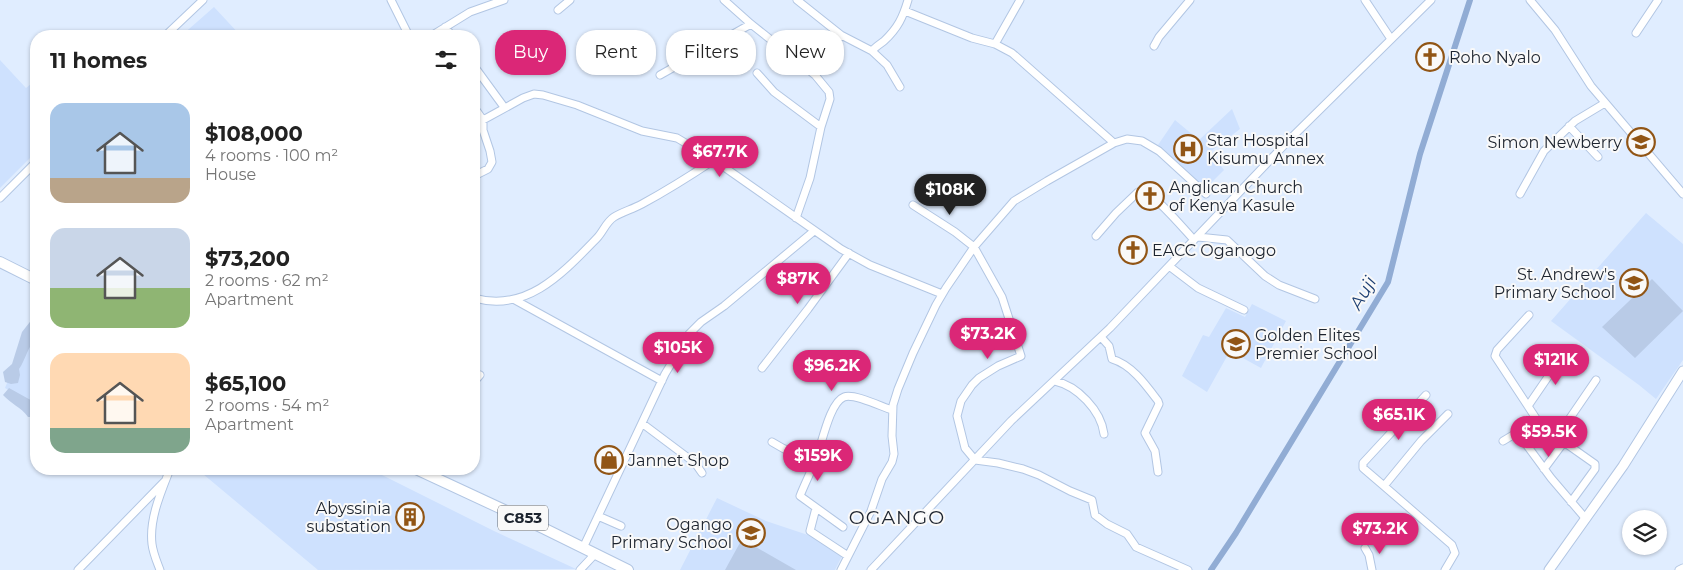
<!DOCTYPE html>
<html lang="en">
<head>
<meta charset="utf-8">
<style>
  :root { --surface:#fff; --page:#f6f6f6; --text:#222; --muted:#767676; --accent:#db2777 }
  body { margin:0; font-family:Montserrat,sans-serif; background:var(--page); color:var(--text); height:100vh; display:flex; flex-direction:column; font-size:19px; white-space:nowrap }
  * { box-sizing:border-box; margin:0 }
  p { font-size:16px; color:var(--muted) }
  .icon { flex:none; width:28px; height:28px; fill:none; stroke:currentColor; stroke-width:2; stroke-linecap:round; stroke-linejoin:round }
  .map { position:relative; flex:1; overflow:hidden }
  .sheet { position:absolute; left:30px; top:30px; width:450px; height:445px; display:flex; flex-direction:column; background:var(--surface); border-radius:20px; box-shadow:0 1px 4px #0004 }
  .sheet>* { flex:none }
  .hud { position:absolute; left:495px; top:30px; width:475px; height:45px; display:flex; gap:10px }
  .buttons { position:absolute; left:1622px; top:510px; display:grid; gap:10px }
  .buttons a { display:grid; place-items:center; width:45px; height:45px; border-radius:50%; background:var(--surface); box-shadow:0 1px 4px #0004; font-size:25px }
  .price { position:absolute; translate:-50% -42px; padding:0 11px; border-radius:18px; background:var(--accent); color:#fff; font-size:16px; line-height:32px; filter:drop-shadow(0 1px 2px #0008) }
  .price::after { content:''; position:absolute; left:50%; top:30px; width:15px; height:11px; margin-left:-8px; background:inherit; clip-path:polygon(0 0,100% 0,50% 100%) }
  .price.current { background:#222; color:#fff }
  ul { padding:0; list-style:none }
  li { display:flex; align-items:center; gap:15px; height:125px; padding:0 20px }
  li span { display:grid; place-items:center; flex:none; width:140px; height:100px; border-radius:15px; color:#555 }
  li>.icon { margin-inline-start:auto }
  span .icon { width:60px; height:60px; fill:#fffc; stroke-width:1 }
  li b { font-size:21px }
  h2 { display:flex; justify-content:space-between; align-items:center; height:60px; padding:0 20px; font-size:21px }
  .chip { padding:0 18px; border-radius:20px; background:var(--surface); box-shadow:0 1px 4px #0004; font-size:18px; line-height:45px }
  .chip.current { background:var(--accent); color:#fff }
  .map>svg:first-child { display:block }
</style>
</head>
<body>
<div class="map">
<svg width="1683" height="570" viewBox="0 0 1683 570">
  <rect width="100%" height="100%" fill="#e0edff"/>
  <path fill="#cee1fe" d="M214,7l27,29h-60z
    M0,60l26,28 10,-8v72l-36,36z
    M1232,109l8,20 -30,23 14,18 -20,20 -46,-45 17,-25 24,20z
    M1646,213l37,31v116l-27,39 -17,-14 -88,-64z
    M1252,304l34,17 -25,47 -31,-17 -23,41 -25,-16 21,-41 6,2 17,-29 19,9z
    M33,318l3,2v86l-31,-18z
    M197,469h173l124,62 82,38 -258,1z
    M717,498l49,23 45,15 32,18 -8,16h-155z"/>
  <path fill="#b9cbe7" d="M1652,279l31,32 -48,47 -33,-31z
    M33,318h3v22c-8,5 -11,21 -17,29l1,6 -2,8 -7,1 -6,-2 -2,-10 9,-8 10,-32z
    M9,388l27,15v14h-8c-7,-10 -17,-13 -25,-22z
    M742,539l54,31h-71z"/>
  <g fill="none" stroke-linecap="round" stroke-linejoin="round">
    <path stroke="#91acd4" stroke-width="6" d="M1211,570l25,-37 152,-251 32,-128 50,-154"/>
    <defs>
      <path id="minor" d="M391,0l18,36
        M724,0l27,24 64,51 14,17 1,7 -9,28 -11,51 -14,40
        M797,0l44,35
        M1365,0l26,39
        M1530,0l25,30 36,56 92,108
        M558,10l12,-10
        M905,11l67,27 23,6 17,9 102,90
        M445,27l7,9
        M1636,33l22,-33
        M165,36l38,-36
        M431,36l39,-24 34,-12
        M995,44l25,-44
        M1154,46l5,-9 31,-37
        M872,51l15,14 13,22
        M474,66l30,41
        M757,73l17,19 47,35
        M813,73l28,-38 31,16c3,-4 8,-7 12,-10 14,-13 19,-24 24,-41
        M660,75l91,-51
        M474,107l9,13v10l7,21 2,11 -4,7 -14,7
        M483,120l40,-22 11,-4 9,1 34,10 65,26 35,7 37,22 127,89 29,16 72,29
        M1569,126l29,31
        M1520,194l24,-43 31,-30 30,-18
        M0,198l36,-36
        M913,205l42,27 19,15 28,50 19,59 -23,10 -19,12 -7,7 -11,16 -4,15 8,32 10,12 23,3 25,6 16,6 31,16 22,9 3,15 12,9 20,10 9,13 52,23
        M1096,236l20,-23 22,-21 4,-1c13,3 41,37 52,49
        M1198,237l29,3 38,36 14,9 36,14
        M1169,266l29,22 46,22
        M474,298c53,15 89,-25 123,-60 6,-6 9,-16 17,-21 8,-5 19,-8 28,-13 24,-13 48,-28 72,-44
        M515,300l147,81
        M1529,315l-32,35 -2,6 46,70 54,38v5l-24,33
        M1101,337l8,9 3,13c20,6 34,26 46,42l1,3 -14,29 10,18 3,21
        M762,368l46,-59 41,-56
        M1055,381c22,5 46,29 49,53
        M474,382l6,-7
        M1528,406l37,-54
        M643,424l52,39 7,10
        M1557,437l39,-57
        M1503,441l10,-6 7,1 31,42 35,41
        M772,442c14,9 28,15 44,16
        M1544,469l20,-27
        M1384,486l-21,-18v-5l63,-68
        M816,508l-6,23 38,25
        M598,516l23,10
        M843,527l-43,-31c5,-13 12,-26 17,-40 5,-13 13,-54 27,-59 10,-4 38,10 48,13
        M583,548l82,-174 24,-40 12,-12 23,-16 90,-75
        M1365,548l4,7 3,15
        M78,570l86,-88
        M160,570c-3,-8 -7,-17 -8,-26 -3,-25 9,-52 18,-75
        M580,570l15,-16
        M841,570l30,-59 11,-32 10,-17 2,-8 -2,-18 1,-31 5,-16 15,-36 23,-48 10,-17 28,-41 40,-46 33,-20 67,-38 13,-4 15,2 17,10 47,43
        M871,570l140,-149 99,-93 179,-188 142,-140
        M1445,570l10,-17 -3,-8 -68,-59 37,-45 27,-27
        M1679,570l4,-2"/>
      <path id="tertiary" d="M1549,570l74,-104 60,-95"/>
      <path id="primary" d="M0,262l36,18
        M416,469l129,60 83,41"/>
    </defs>
    <use href="#minor" stroke="#b2c6e3" stroke-width="9"/>
    <use href="#tertiary" stroke="#b2c6e3" stroke-width="11"/>
    <use href="#primary" stroke="#b2c6e3" stroke-width="12"/>
    <use href="#minor" stroke="#fff" stroke-width="7"/>
    <use href="#tertiary" stroke="#fff" stroke-width="9"/>
    <use href="#primary" stroke="#fff" stroke-width="10"/>
  </g>
  <defs>
    <symbol id="church-ring" viewBox="-11 -11 22 22"><circle r="9.5" fill="#f9f9f9" stroke="#915515" stroke-width="1.5"/><path d="M-1.2-6h2.4v3.5h3.3v2.4h-3.3V6h-2.4V-.1h-3.3v-2.4h3.3Z" fill="#915515"/></symbol>
    <symbol id="school-ring" viewBox="-11 -11 22 22"><circle r="9.5" fill="#f9f9f9" stroke="#915515" stroke-width="1.5"/><path d="M0-5L7-2L0 1L-7-2ZM-4 1L0 2.5L4 1V4Q0 6-4 4Z" fill="#915515"/></symbol>
    <symbol id="hospital-ring" viewBox="-11 -11 22 22"><circle r="9.5" fill="#f9f9f9" stroke="#915515" stroke-width="1.5"/><path d="M-5-5h3v3.5h4V-5h3V5h-3V1.5h-4V5h-3Z" fill="#915515"/></symbol>
    <symbol id="shop-ring" viewBox="-11 -11 22 22"><circle r="9.5" fill="#f9f9f9" stroke="#915515" stroke-width="1.5"/><path d="M-5-2.5h2.3a2.7 3.5 0 0 1 5.4 0H5L5.5 6h-11ZM-1.5-2.5h3a1.5 2.3 0 0 0-3 0Z" fill="#915515"/></symbol>
    <symbol id="building-ring" viewBox="-11 -11 22 22"><circle r="9.5" fill="#f9f9f9" stroke="#915515" stroke-width="1.5"/><path d="M-4-6H4V6H1V3H-1V6H-4ZM-2.5-4.3h1.7v1.8h-1.7ZM.8-4.3h1.7v1.8H.8ZM-2.5-1h1.7V.8h-1.7ZM.8-1h1.7V.8H.8Z" fill="#915515"/></symbol>
  </defs>
  <g fill-rule="evenodd">
    <use href="#church-ring" x="1414" y="41" width="32" height="32"/>
    <use href="#school-ring" x="1625" y="126" width="32" height="32"/>
    <use href="#hospital-ring" x="1172" y="133" width="32" height="32"/>
    <use href="#church-ring" x="1134" y="180" width="32" height="32"/>
    <use href="#church-ring" x="1117" y="234" width="32" height="32"/>
    <use href="#school-ring" x="1618" y="267" width="32" height="32"/>
    <use href="#school-ring" x="1220" y="328" width="32" height="32"/>
    <use href="#shop-ring" x="593" y="444" width="32" height="32"/>
    <use href="#building-ring" x="394" y="501" width="32" height="32"/>
    <use href="#school-ring" x="735" y="517" width="32" height="32"/>
  </g>
  <g text-anchor="middle" stroke-width="4" stroke-linejoin="round" paint-order="stroke">
    <rect fill="#f9f9f9" stroke="#5f646c" stroke-width="1" x="498" y="505.5" width="50" height="25" rx="4"/>
    <g font-size="15" font-weight="bold" fill="#1d242f">
      <text x="523" y="523">C853</text>
    </g>
    <g font-size="16" fill="#1d242f" stroke="#f9f9f9" text-anchor="start">
      <text x="1449" y="63">Roho Nyalo</text>
      <text x="1207" y="146">Star Hospital<tspan x="1207" dy="18">Kisumu Annex</tspan></text>
      <text x="1622" y="148" text-anchor="end">Simon Newberry</text>
      <text x="1169" y="193">Anglican Church<tspan x="1169" dy="18">of Kenya Kasule</tspan></text>
      <text x="1152" y="256">EACC Oganogo</text>
      <text x="1615" y="280" text-anchor="end">St. Andrew's<tspan x="1615" dy="18">Primary School</tspan></text>
      <text x="1255" y="341">Golden Elites<tspan x="1255" dy="18">Premier School</tspan></text>
      <text x="628" y="466">Jannet Shop</text>
      <text x="391" y="514" text-anchor="end">Abyssinia<tspan x="391" dy="18">substation</tspan></text>
      <text x="732" y="530" text-anchor="end">Ogango<tspan x="732" dy="18">Primary School</tspan></text>
    </g>
    <g font-size="18" font-style="italic" fill="#1f4174" stroke="#f9f9f9">
      <text transform="translate(1363 293) rotate(-60)" y="6">Auji</text>
    </g>
    <g font-size="19" letter-spacing="1" fill="#1d242f" stroke="#f9f9f9">
      <text x="897" y="524">OGANGO</text>
    </g>
  </g>
</svg>
<div class="buttons">
<a><svg class="icon" aria-label="layers" viewBox="0 0 24 24"><path d="M12 4l9 5-9 5-9-5zM3 14l9 5 9-5"/></svg></a>
</div>
<b class="price" style="left:720px;top:178px">$67.7K</b>
<b class="price current" style="left:950px;top:216px">$108K</b>
<b class="price" style="left:798px;top:305px">$87K</b>
<b class="price" style="left:988px;top:360px">$73.2K</b>
<b class="price" style="left:678px;top:374px">$105K</b>
<b class="price" style="left:1556px;top:386px">$121K</b>
<b class="price" style="left:832px;top:392px">$96.2K</b>
<b class="price" style="left:1399px;top:441px">$65.1K</b>
<b class="price" style="left:1549px;top:458px">$59.5K</b>
<b class="price" style="left:818px;top:482px">$159K</b>
<b class="price" style="left:1380px;top:555px">$73.2K</b>
<div class="hud">
<a class="chip current">Buy</a>
<a class="chip">Rent</a>
<a class="chip">Filters</a>
<a class="chip">New</a>
</div>
<section class="sheet">
<h2>11 homes<svg class="icon" aria-label="filters" viewBox="0 0 24 24"><path d="M4 7h16M4 17h16"/><circle cx="9" cy="7" r="2"/><circle cx="15" cy="17" r="2"/></svg></h2>
<ul>
<li><span style="background:linear-gradient(#a9c7e8 75%,#b9a48a 0)"><svg class="icon" aria-label="home" viewBox="0 0 24 24"><path d="M3 11l9-7 9 7M6 9v11h12V9"/></svg></span><div><b>$108,000</b><p>4 rooms · 100 m²</p><p>House</p></div></li>
<li><span style="background:linear-gradient(#c9d6e8 60%,#8fb573 0)"><svg class="icon" aria-label="home" viewBox="0 0 24 24"><path d="M3 11l9-7 9 7M6 9v11h12V9"/></svg></span><div><b>$73,200</b><p>2 rooms · 62 m²</p><p>Apartment</p></div></li>
<li><span style="background:linear-gradient(#ffd9b3 75%,#7fa58c 0)"><svg class="icon" aria-label="home" viewBox="0 0 24 24"><path d="M3 11l9-7 9 7M6 9v11h12V9"/></svg></span><div><b>$65,100</b><p>2 rooms · 54 m²</p><p>Apartment</p></div></li>
</ul>
</section>
</div>
</body>
</html>
